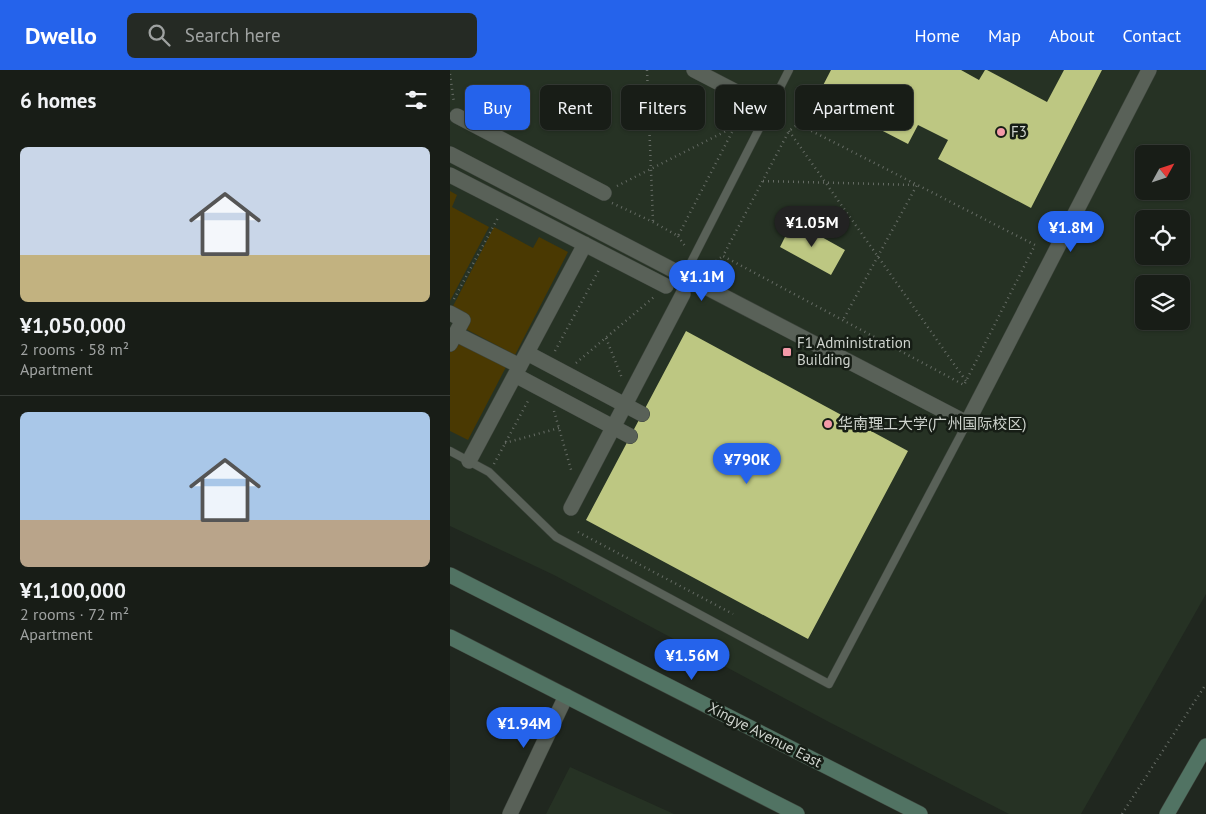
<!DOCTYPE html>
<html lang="en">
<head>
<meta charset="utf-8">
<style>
  :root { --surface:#181d17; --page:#252a24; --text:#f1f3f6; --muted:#9fa2a1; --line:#363b36; --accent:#2563eb }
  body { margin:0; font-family:"PT Sans","Noto Sans SC",sans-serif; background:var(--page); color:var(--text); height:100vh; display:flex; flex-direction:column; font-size:19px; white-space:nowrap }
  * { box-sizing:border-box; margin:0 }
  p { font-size:16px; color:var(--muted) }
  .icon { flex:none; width:28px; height:28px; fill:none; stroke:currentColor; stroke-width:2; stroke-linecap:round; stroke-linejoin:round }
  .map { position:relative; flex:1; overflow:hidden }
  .drawer { display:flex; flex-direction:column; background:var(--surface); width:450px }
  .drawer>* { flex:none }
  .guide { position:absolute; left:15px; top:15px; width:475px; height:45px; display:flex; gap:10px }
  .needle { width:32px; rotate:50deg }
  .buttons { position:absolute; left:685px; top:75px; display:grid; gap:10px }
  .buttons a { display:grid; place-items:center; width:55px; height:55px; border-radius:8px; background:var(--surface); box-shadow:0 1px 4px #0004,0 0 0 1px var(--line); font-size:25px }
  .price { position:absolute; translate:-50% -42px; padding:0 11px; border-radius:18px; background:var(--accent); color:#fff; font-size:16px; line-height:32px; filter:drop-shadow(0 1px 2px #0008) }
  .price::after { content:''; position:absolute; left:50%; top:30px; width:15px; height:11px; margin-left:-8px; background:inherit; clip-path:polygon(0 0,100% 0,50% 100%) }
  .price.selected { background:#222; color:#fff }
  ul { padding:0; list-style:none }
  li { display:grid; align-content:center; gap:10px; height:265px; padding:0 20px }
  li+li { border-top:1px solid var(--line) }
  li span { display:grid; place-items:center; height:155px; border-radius:8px; color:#555 }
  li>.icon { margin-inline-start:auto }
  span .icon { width:90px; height:90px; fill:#fffc; stroke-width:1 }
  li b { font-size:21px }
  h2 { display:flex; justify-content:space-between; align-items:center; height:60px; padding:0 20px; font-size:21px }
  .tag { padding:0 18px; border-radius:8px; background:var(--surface); box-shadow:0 1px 4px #0004,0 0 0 1px var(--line); font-size:18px; line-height:45px }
  .tag.selected { background:var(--accent); color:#fff }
  header { display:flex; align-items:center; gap:30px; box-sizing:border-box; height:70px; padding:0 25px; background:var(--accent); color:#fff }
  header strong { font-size:24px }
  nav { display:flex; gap:28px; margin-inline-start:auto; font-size:18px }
  .search { width:350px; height:45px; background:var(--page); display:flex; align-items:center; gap:12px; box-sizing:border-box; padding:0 18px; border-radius:8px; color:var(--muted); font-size:19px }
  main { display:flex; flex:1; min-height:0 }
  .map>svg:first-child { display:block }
</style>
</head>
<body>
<header>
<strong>Dwello</strong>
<div class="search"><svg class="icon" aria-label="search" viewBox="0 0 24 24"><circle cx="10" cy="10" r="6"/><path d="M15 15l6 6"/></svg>Search here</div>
<nav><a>Home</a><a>Map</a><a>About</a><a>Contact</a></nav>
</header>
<main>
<section class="drawer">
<h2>6 homes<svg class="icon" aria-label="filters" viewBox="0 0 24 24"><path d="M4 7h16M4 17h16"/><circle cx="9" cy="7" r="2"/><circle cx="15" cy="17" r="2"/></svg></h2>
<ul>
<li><span style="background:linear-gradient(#c9d6e8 70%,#c2b280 0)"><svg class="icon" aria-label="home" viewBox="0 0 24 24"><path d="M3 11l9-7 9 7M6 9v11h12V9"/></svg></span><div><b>¥1,050,000</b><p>2 rooms · 58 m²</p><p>Apartment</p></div></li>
<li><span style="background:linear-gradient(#a9c7e8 70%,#b9a48a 0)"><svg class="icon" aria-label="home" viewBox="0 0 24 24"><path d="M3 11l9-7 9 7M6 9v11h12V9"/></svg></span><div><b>¥1,100,000</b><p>2 rooms · 72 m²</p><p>Apartment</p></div></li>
</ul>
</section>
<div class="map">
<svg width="756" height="744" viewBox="0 0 756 744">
  <rect width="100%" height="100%" fill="#20271f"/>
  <path fill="#263224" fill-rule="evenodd" d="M0,0h756v524l-125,220h-72l-180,-92 -275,-147 -104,-49zM694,84h37v37h-37zM694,149h37v37h-37zM694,214h37v37h-37z
    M120,697l104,47h-128z"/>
  <path fill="#4a3902" d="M0,121l7,4 -5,12 37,20 -39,74z
    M44,157l39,21 6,-11 29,15 -53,103 -53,-28 -10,-19z
    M6,270l50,27 -38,73 -18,-9v-80z"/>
  <path fill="#bdc782" d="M381,0h130l18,10 6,-10h2l60,32 17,-32h38l-71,138 -93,-49 10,-19 -30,-15 -10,19 -91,-47z
    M343,151l52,29 -14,25 -51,-28z
    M236,261l222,120 -100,188 -222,-119z"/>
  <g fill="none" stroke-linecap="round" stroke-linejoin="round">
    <defs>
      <path id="lane" d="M234,206l105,-206
        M0,381l39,21 67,65 273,147 138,-261"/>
      <path id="street" d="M244,0l56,29
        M7,46l147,77
        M0,84l517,269 182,-353
        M0,105l216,111
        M0,243l13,7 -13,24
        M6,264l64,32
        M77,283l115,61
        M65,305l115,61
        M19,391l116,-217
        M121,438l112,-214
        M60,744l56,-118"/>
      <path id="secondary" d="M0,505l470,239
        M0,567l347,177
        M717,744l39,-68"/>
    </defs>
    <use href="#lane" stroke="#3c433b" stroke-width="9"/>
    <use href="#street" stroke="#3c433b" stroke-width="16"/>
    <use href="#secondary" stroke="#3c433b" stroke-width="16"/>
    <path stroke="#666c65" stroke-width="2.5" stroke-dasharray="1 4" stroke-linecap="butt" d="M197,0l6,151
      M0,4l4,29
      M348,54l237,121 -71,140 -241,-129 66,-125z
      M339,61l177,250
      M313,111l154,4 -74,135
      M167,116l117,-59
      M162,133l41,19 25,14 65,-125
      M228,166l7,10
      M266,191l7,-5
      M4,229l45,-83
      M156,268l16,40
      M105,281l45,-83
      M126,293l78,-66
      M104,341l18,62
      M55,373l54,-15
      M44,394l35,-65
      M128,462l155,82
      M672,744l84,-130"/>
    <use href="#lane" stroke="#596158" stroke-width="8"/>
    <use href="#street" stroke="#596158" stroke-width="15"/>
    <use href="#secondary" stroke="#517363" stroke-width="15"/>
  </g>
  <g fill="#f39aa8" stroke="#161d15" stroke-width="2">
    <circle cx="551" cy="62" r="5"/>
    <rect x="332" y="277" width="10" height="10" rx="2.5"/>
    <circle cx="378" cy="354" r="5"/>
  </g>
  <g text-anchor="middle" stroke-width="5" stroke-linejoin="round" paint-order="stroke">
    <g font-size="15" fill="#ced3cd" stroke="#161d15" text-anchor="start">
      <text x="561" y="67">F3</text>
      <text x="347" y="278">F1 Administration<tspan x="347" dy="17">Building</tspan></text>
      <text x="388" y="359">华南理工大学(广州国际校区)</text>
    </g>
    <g font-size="15" fill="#ced3cd" stroke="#161d15">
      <text transform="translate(315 665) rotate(27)" y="5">Xingye Avenue East</text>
    </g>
  </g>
</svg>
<div class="buttons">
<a><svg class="needle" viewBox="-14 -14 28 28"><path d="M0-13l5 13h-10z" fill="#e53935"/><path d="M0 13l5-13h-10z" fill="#9fa2a1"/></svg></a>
<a><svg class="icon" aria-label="locate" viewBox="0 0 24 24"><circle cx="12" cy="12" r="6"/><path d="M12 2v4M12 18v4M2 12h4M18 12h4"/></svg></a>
<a><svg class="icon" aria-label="layers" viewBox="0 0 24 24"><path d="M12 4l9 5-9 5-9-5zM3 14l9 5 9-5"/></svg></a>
</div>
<b class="price selected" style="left:362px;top:178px">¥1.05M</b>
<b class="price" style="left:621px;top:183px">¥1.8M</b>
<b class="price" style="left:252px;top:232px">¥1.1M</b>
<b class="price" style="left:297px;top:415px">¥790K</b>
<b class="price" style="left:242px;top:611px">¥1.56M</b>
<b class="price" style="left:74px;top:679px">¥1.94M</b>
<div class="guide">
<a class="tag selected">Buy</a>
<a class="tag">Rent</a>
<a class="tag">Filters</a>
<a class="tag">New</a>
<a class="tag">Apartment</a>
</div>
</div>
</main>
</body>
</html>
